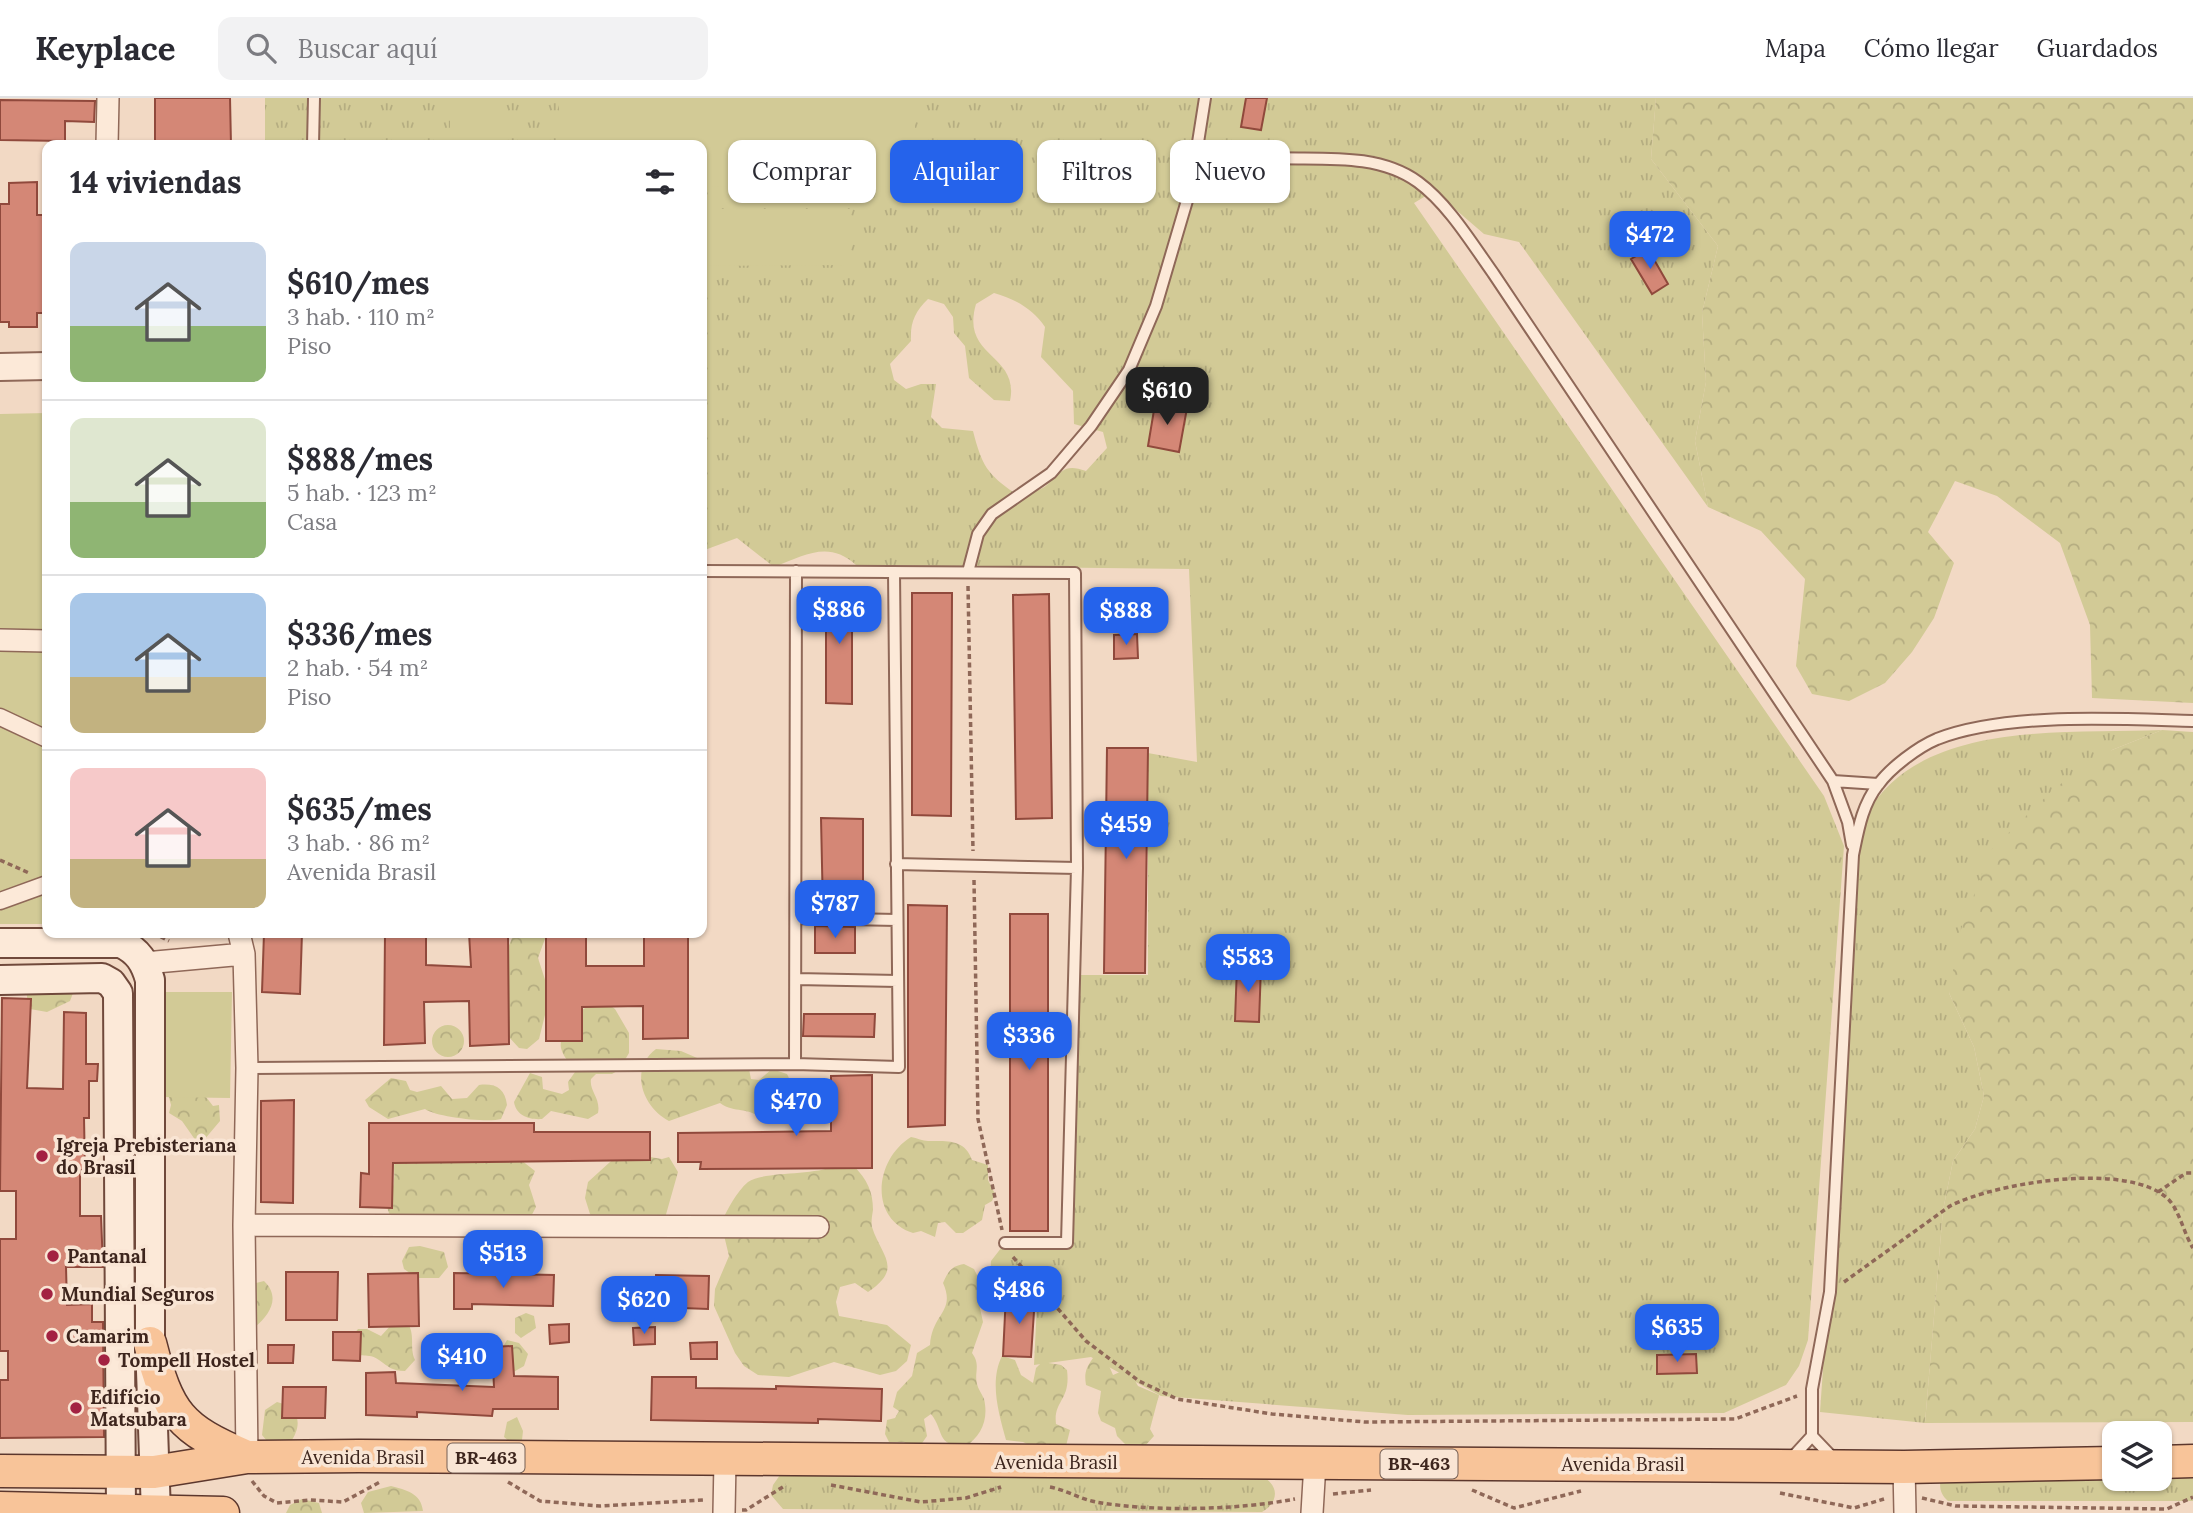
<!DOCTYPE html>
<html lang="es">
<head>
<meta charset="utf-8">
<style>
  :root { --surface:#fff; --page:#f2f2f3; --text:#2b2b33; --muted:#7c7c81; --line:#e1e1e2; --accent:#2563eb }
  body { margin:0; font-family:Lora,serif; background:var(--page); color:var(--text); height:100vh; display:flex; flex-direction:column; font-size:26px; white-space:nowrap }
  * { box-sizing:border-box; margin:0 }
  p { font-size:23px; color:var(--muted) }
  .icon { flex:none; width:38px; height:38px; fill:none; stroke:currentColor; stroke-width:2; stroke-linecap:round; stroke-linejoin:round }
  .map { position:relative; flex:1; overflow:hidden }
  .side { position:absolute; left:42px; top:42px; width:665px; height:798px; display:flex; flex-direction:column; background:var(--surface); border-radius:14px; box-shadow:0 2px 5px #0004 }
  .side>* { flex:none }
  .hud { position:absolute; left:728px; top:42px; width:665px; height:63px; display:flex; gap:14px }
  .tools { position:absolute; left:2102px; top:1323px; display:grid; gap:14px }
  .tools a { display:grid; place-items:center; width:70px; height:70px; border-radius:14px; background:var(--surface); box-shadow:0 2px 5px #0004; font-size:35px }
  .price { position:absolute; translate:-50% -60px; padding:0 16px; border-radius:14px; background:var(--accent); color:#fff; font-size:23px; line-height:46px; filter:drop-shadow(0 2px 4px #0008) }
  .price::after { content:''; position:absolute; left:50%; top:42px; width:21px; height:16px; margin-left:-10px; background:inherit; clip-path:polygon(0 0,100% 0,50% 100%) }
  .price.current { background:#222; color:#fff }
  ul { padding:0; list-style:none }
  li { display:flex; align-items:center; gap:21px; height:175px; padding:0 28px }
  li+li { border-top:2px solid var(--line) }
  li span { display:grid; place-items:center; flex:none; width:196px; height:140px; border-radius:14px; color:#555 }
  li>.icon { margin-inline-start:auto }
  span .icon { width:84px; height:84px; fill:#fffc; stroke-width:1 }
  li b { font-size:30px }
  h2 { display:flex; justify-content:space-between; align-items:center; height:84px; padding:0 28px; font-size:30px }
  .pill { padding:0 24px; border-radius:14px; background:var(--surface); box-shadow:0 2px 5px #0004; font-size:24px; line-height:63px }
  .pill.current { background:var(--accent); color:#fff }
  header { display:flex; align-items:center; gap:42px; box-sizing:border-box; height:98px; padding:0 35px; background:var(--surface); border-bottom:2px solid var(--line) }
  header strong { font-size:33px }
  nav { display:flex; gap:38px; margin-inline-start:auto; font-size:24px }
  .search { width:490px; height:63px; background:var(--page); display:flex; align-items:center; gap:18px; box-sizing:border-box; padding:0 24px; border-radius:14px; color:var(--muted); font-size:26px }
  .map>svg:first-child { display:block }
</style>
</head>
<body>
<header>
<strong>Keyplace</strong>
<div class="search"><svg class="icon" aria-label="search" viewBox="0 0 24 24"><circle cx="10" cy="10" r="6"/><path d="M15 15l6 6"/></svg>Buscar aquí</div>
<nav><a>Mapa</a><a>Cómo llegar</a><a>Guardados</a></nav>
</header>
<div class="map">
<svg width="2193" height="1415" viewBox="0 0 2193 1415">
  <defs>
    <pattern id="grass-tufts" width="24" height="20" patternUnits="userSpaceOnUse" patternTransform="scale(1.75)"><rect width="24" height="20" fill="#d2ca96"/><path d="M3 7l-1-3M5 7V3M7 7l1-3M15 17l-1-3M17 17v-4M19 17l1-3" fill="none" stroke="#b5ad81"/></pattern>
    <pattern id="forest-crowns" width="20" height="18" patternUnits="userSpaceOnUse" patternTransform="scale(1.75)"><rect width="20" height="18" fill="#d2ca96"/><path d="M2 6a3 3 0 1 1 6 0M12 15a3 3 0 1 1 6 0" fill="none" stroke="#b5ad81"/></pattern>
  </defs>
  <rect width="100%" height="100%" fill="#f2d9c4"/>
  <path fill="url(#grass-tufts)" fill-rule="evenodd" d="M265,0h1391l-5,61 67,87 -16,67 4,69 -11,59 13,66 -189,-265 -35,-8 -50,-43 -20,12 410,593 20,50 -36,494 -9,26 -13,19 -62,28 -316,2 -247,-19 -70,-39 -57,8 3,-61 -28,-2 -20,8 2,-49 14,-18 66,4v-272h77v-222l49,9 -8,-193 -333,-4c-27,-25 -51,-10 -82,2l-37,-29 -35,13v-406h-437zM994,195c21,6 39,16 51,34l-4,30 32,34 1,33 29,8 4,16 -21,23c-20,-7 -24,-1 -38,13 -8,8 -21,9 -32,10 -29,-20 -34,-28 -43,-63l-31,-3 -11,-11 5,-33h-15l-15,5 -12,-9 -4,-16 21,-23c-1,-19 4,-29 17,-42l16,5 9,13 1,16 11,13 4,32 25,22 16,1c10,-48 -50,-43 -34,-97z
    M2162,632l-50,20 -163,243 25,54 10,49 -9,33 -22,32 -10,49 -18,213 -105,-11 38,-548c2,-16 2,-39 10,-52 55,-93 200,-78 294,-82z
    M2160,1367l33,1v35h-245c-8,-7 -9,-14 -7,-24l219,2z
    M780,1377l485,3c16,11 11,26 -3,34l-479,-3 -12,-14 2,-10z"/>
  <path fill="url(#forest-crowns)" d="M1656,0h537v605l-101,-5 -2,-73 -30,-82 -63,-47 -42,-15 -27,51 26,31 -20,55 -22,34 -27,31 -36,18 -37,-7 -16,-28 9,-87 -44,-48 -53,-24 -13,-66 11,-59 -4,-69 16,-67 -67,-87z
    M2162,632l31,2v690l-268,1 18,-213 10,-49 22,-32 9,-33 -10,-49 -25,-54 11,-61 31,-82 65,-63 56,-37z
    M514,835h30l2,3 -8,22 12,37 -11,44 -12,10 -8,-1 -11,-12v-88z
    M42,865c10,-1 30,9 32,21 1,5 -2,12 -4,17l-23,11 -17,-3c-7,-15 -2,-38 12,-46z
    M592,906h16l7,5 14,24v20l-10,17 -7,4h-16l-5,5c-2,12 10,19 7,34l-10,6 -37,-8 -9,8c-12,1 -26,-3 -28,-17l16,-29 12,4 1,12 19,5 7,-4 -1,-8 7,-10c-4,-8 -12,-15 -14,-24 -3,-17 18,-38 31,-44z
    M432 943a16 16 0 1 1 32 0a16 16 0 1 1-32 0Z
    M656,951l25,2 30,13 23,-6 14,6 3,15 8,1 13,-11 15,5c7,12 2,27 18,32l4,15 -14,7c-11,-12 -15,-4 -28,-5 -20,-19 -30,-8 -47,-20l-51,18c-27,-14 -40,-52 -13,-72z
    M391,980l15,3 4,9 7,2 24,-6 11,13 15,-1 12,-13c16,-2 26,3 28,20l-6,14c-13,4 -65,-2 -76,-10l-37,10 -19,-12 -4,-7z
    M167,992l36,3 10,13 6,-1 1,16 -16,19 -8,1 -14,-20 -13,-8 2,-8z
    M911,1039c6,1 12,4 17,4 19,0 37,-2 44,19l16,5v15l7,14 -3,7 -7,4 -3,15 -19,13h-7l-11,-11 -7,1 -3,14 -14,-6 -8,2c-45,-15 -38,-74 -2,-96z
    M621,1054l41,7 7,-2 9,15 -13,46 -69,2 -6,-6 -5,-16 3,-16z
    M521,1062l14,11 -6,14 7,22 -8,15 -76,1 -13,-8 -12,10 -36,-8c-10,-17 3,-21 3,-38 1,-6 -1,-10 1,-17z
    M835,1068h19c13,14 19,25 19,44 -1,6 -2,12 -1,17 9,29 32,41 -4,65l-13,-9 -15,4 -4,15 3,14 48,9 24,20 -4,16 -11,10 -16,4 -46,-13 -45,15 -31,-2 -14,-9 -9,-13 -21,-47 1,-17 14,-33 -8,-33c6,-13 16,-32 27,-41 15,-11 64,-6 87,-16z
    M500,1135l10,1 8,6 -3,11 -14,10 -9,-2 -4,-7z
    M420,1148l24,6 4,15 -9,11h-22l-13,-9 -2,-8 7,-14z
    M964,1166l10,5 7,14 -3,16 5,23 -11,31c9,12 2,19 5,31 1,5 5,10 7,15 5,21 -3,37 -19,48 -30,-2 -20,-15 -34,-33l-7,5 3,17 -9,13 -14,-7h-15l-4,-8 2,-14 8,-2 4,-7 -6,-4 4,-15 15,-16 5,-23 13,-8c2,-32 26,-33 13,-62 5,-11 8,-17 21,-19z
    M264,1183c17,16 6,34 -9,46l-3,-43z
    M526,1215l8,3 2,12 -15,10 -6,-5v-15z
    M407,1224c9,13 2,25 8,38l-10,11c-13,0 -16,-4 -26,-11 -15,-11 -21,7 -26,-25l5,-6h9l14,7 11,-12z
    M507,1242l12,3 9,11 -4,12 -14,8 -7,-27z
    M457 1253a10 10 0 1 1 20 0a10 10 0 1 1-20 0Z
    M1002,1258l13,4 6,15 12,8 3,-15 6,-6 19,3 6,5c4,31 -14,30 -11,54l14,6 -4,16 -22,6 -21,-10 -17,-2c-7,-26 -17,-58 -4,-84z
    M1101,1259l6,4 6,14 7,-3 14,7 4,7 21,9 -9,34 4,7 -10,11h-16l-11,-11 -2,-8 -14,-7 -3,-8 3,-22 -15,-6c-2,-12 0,-17 7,-27z
    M277,1304c23,6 26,23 13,41l-23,-2 -5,-6 3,-25z
    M517,1319l6,14 -1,9 -12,2 -6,-5 3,-15z
    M391,1388c15,4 30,7 32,25l-59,2 -3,-10 7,-11z
    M302,1401l17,4 3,10h-36l4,-8z"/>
  <path fill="#d2ca96" d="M450,0h51v47h-51z
    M559,0h356v88l-213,1v-42h-143z
    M702,111h149v56l-149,1z
    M47,315v511h-47v-510z
    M161,894h71l-2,106 -70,-1z"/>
  <path fill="#d48776" stroke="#90493c" stroke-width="2" d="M155,0h75l1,47h-76z
    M1246,0h21l-6,32 -20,-3z
    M0,2l95,1 -1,21 -29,-1v20l-65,-1z
    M37,84v33h10v98h-10v14h-28v-5h-9v-118h9v-21z
    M1648,151l20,35 -16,10 -21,-35z
    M1155,306l32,4 -8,44 -31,-6z
    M852,489v117l-26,-1v-115z
    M912,495h40l-1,223 -39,-1z
    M1049,496l3,224 -36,1 -3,-224z
    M1137,536l1,24 -24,1v-24z
    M1107,650h41l-3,225h-41z
    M821,720l42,1v92h-40z
    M908,807l39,1 -2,219 -37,2z
    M1010,816h38v317h-38z
    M815,828l40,1v26h-40z
    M264,835h38l-2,61 -38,-2z
    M385,835h41v32l45,2 -2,-34h39l1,111 -39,2 -1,-45 -45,1 1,41 -41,2z
    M546,835h40v33h58v-33h44v105l-45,1v-33l-61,1v34h-36z
    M1237,868h24l-2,56 -24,-1z
    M2,900l29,1 -4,89 36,1 1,-77 22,1v51h12l-1,17h-8v37h-5l1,52h-5v46h21l2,51h-37l1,38 25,-1v18h11l1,115 -104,1v-58h8v-29h-8v-112h16v-48h-16z
    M804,916h71l-1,23 -71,-1z
    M872,977v93l-172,1 1,-7h-23v-29l153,-2v-55z
    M294,1002l-1,103 -32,-1v-101z
    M369,1025h165v9h116v28l-257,3 -1,45 -32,-1 1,-34 8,1z
    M286,1174h52l-1,48h-51z
    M418,1175l1,53 -50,1 -1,-53z
    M454,1175l100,2 -1,31 -81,-2v5h-18z
    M656,1177l53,1 -1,33 -53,-2z
    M1006,1196l29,2 -4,61 -28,-1z
    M569,1226v18l-19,2 -1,-19z
    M655,1229v17l-21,1 -1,-17z
    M333,1234h28l-1,29 -27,-1z
    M717,1244v17h-26l-1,-16z
    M268,1247h26l-1,18h-25z
    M512,1248l2,30 44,1v32h-65l-1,7 -75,-4v5l-51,-2v-42l29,-1 1,11 98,4 -2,-40z
    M1696,1256l1,19 -40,1v-19z
    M652,1279h44v11l80,1v-3l106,3 -1,32 -63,-2v4l-167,-3z
    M283,1289h43l-1,31h-43z"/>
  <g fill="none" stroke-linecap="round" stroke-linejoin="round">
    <defs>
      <path id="service" d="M313,47l1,-47
        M1197,48c24,4 50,11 74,12 48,2 106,-6 147,24 30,22 53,60 75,91l340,508 15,41 4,23
        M702,473l373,2 2,295 -10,375h-62
        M968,474l10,-38 14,-20 59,-41 40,-47 38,-56 27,-64 35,-119 14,-89
        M1833,683l45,3
        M896,766l181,4
        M796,820l101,2
        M796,881l102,2
        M795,966l1,-493
        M247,970l548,-4 104,3 -5,-495
        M1833,1360l-21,-22v-47l18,-97 23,-437c5,-24 9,-50 25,-70 12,-17 40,-38 59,-46 69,-27 182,-20 256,-18
        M1790,1362l22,-24"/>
      <path id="pedestrian" d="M0,619l47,22
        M0,803l47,-17"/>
      <path id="minor" d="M107,47l1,-47
        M0,542l47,1
        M239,835l5,21 3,114 -3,157 3,232
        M145,865l99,-9
        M244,1127l574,2
        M1904,1369l1,46
        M724,1415l1,-52
        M1312,1415l3,-50"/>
      <path id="tertiary" d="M0,269l47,-1"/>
      <path id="secondary" d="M0,845h121c17,8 24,19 29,37v363l6,170
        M0,882l102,-2 9,5 7,10 3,520"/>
      <path id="primary" d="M150,1245c18,71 30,86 97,114
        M2160,1364l33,-1
        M0,1373l154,1 93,-15 112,-1 1545,11 210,-4
        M0,1410l223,5"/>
    </defs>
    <use href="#service" stroke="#8f6858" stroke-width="14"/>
    <use href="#pedestrian" stroke="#8f6858" stroke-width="19"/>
    <use href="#minor" stroke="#8f6858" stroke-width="24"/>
    <use href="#tertiary" stroke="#8f6858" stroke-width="30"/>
    <use href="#secondary" stroke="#70493b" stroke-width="32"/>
    <use href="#primary" stroke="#5c372d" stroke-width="35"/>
    <path stroke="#8f6858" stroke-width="3.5" stroke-dasharray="5 3.5" stroke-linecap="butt" d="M968,488l5,265
      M0,762l29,13
      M974,782l4,239 24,111
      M153,835l16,8
      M2158,1094l28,-19h7
      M1013,1159l73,84 53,40 38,18 95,15 93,8 370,-3 62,-23
      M1844,1184l106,-76c44,-23 180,-46 219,-6 11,12 15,34 24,48
      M252,1383l12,15 13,7 33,-3 33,2 37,-20
      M508,1384l32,19 60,5 104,-6
      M831,1387l90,17 45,-4 35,-11
      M1050,1389c16,3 30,12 46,15 57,10 142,8 199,-3
      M1472,1392l42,18 67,-17
      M1780,1395l74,15 30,-9
      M1333,1396l38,-4
      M1922,1400l34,8 211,3 26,-12
      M742,1412h4l40,-25"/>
    <use href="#service" stroke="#fce9d8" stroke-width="10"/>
    <use href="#pedestrian" stroke="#fce9d8" stroke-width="16"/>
    <use href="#minor" stroke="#fce9d8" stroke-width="21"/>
    <use href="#tertiary" stroke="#fce9d8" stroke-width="26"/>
    <use href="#secondary" stroke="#fce9d8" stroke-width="28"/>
    <use href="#primary" stroke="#f8c499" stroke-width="32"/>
  </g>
  <g fill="#a32242" stroke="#f9e5d4" stroke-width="2.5">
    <circle cx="42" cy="1058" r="7"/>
    <circle cx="53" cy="1158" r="7"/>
    <circle cx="47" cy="1196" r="7"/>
    <circle cx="52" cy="1238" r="7"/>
    <circle cx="104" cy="1262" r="7"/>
    <circle cx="76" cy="1310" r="7"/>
  </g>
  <g text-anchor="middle" stroke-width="7" stroke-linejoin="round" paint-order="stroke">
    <g fill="#f9e5d4" stroke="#755f54" stroke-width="2">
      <rect x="447.5" y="1345.5" width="77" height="29" rx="5"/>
      <rect x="1380.5" y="1351.5" width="77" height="29" rx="5"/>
    </g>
    <g font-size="18" font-weight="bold" fill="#3d251d">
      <text x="486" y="1366">BR-463</text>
      <text x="1419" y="1372">BR-463</text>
    </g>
    <g font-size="19" font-weight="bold" fill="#3d251d" stroke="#f9e5d4" text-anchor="start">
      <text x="56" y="1054">Igreja Prebisteriana<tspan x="56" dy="22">do Brasil</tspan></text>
      <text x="67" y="1165">Pantanal</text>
      <text x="61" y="1203">Mundial Seguros</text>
      <text x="66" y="1245">Camarim</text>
      <text x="118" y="1269">Tompell Hostel</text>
      <text x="90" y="1306">Edifício<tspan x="90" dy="22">Matsubara</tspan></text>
    </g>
    <g font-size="19" fill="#3d251d" stroke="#f9e5d4">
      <text x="363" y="1366">Avenida Brasil</text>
      <text x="1056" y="1371">Avenida Brasil</text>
      <text x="1623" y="1373">Avenida Brasil</text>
    </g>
  </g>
</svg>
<div class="tools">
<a><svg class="icon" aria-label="layers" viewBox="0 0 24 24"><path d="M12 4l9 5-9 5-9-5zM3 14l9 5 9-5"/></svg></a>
</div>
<b class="price" style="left:1650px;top:173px">$472</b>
<b class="price current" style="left:1167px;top:329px">$610</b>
<b class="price" style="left:839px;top:548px">$886</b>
<b class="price" style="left:1126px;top:549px">$888</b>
<b class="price" style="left:1126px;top:763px">$459</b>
<b class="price" style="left:835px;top:842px">$787</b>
<b class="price" style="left:1248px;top:896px">$583</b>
<b class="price" style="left:1029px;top:974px">$336</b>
<b class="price" style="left:796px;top:1040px">$470</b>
<b class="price" style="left:503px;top:1192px">$513</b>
<b class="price" style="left:1019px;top:1228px">$486</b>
<b class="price" style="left:644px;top:1238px">$620</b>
<b class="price" style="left:1677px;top:1266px">$635</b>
<b class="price" style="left:462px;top:1295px">$410</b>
<div class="hud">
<a class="pill">Comprar</a>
<a class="pill current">Alquilar</a>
<a class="pill">Filtros</a>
<a class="pill">Nuevo</a>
</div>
<section class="side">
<h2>14 viviendas<svg class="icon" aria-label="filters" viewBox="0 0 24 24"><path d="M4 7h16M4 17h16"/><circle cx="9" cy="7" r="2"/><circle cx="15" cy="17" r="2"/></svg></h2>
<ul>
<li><span style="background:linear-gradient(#c9d6e8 60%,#8fb573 0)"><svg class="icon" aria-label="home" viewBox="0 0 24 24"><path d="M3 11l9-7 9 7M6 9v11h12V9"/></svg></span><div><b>$610/mes</b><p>3 hab. · 110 m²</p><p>Piso</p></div></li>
<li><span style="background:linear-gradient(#dfe7d0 60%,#8fb573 0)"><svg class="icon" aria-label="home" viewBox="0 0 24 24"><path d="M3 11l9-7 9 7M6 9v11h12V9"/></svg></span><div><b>$888/mes</b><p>5 hab. · 123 m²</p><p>Casa</p></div></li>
<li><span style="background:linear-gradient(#a9c7e8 60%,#c2b280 0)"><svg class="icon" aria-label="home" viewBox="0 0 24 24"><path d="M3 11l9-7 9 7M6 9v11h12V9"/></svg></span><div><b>$336/mes</b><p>2 hab. · 54 m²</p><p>Piso</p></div></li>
<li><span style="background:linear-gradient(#f6c9c9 65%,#c2b280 0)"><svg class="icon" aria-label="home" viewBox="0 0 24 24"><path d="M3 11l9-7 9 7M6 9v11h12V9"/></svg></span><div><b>$635/mes</b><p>3 hab. · 86 m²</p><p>Avenida Brasil</p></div></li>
</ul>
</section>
</div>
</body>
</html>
